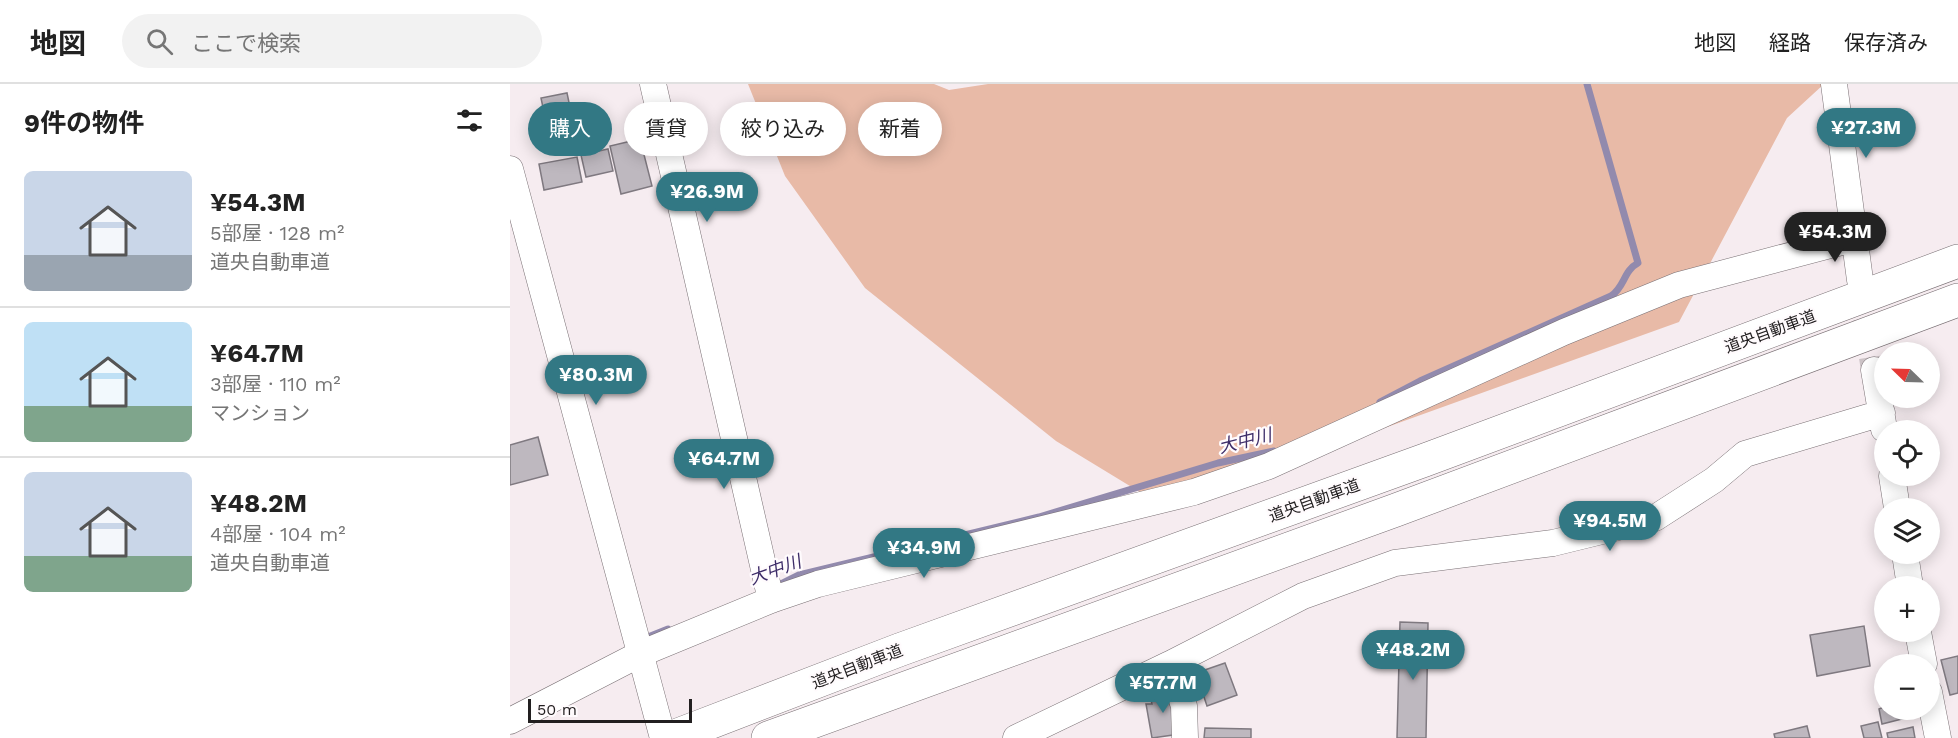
<!DOCTYPE html>
<html lang="ja">
<head>
<meta charset="utf-8">
<style>
  :root { --surface:#fff; --page:#f2f2f2; --text:#222; --muted:#767676; --line:#e0e0e0; --accent:#327884 }
  body { margin:0; font-family:"Work Sans","Noto Sans JP",sans-serif; background:var(--page); color:var(--text); height:100vh; display:flex; flex-direction:column; font-size:22px; white-space:nowrap }
  * { box-sizing:border-box; margin:0 }
  p { font-size:20px; color:var(--muted) }
  .icon { flex:none; width:33px; height:33px; fill:none; stroke:currentColor; stroke-width:2; stroke-linecap:round; stroke-linejoin:round }
  .map { position:relative; flex:1; overflow:hidden }
  .panel { display:flex; flex-direction:column; background:var(--surface); width:510px }
  .panel>* { flex:none }
  .hud { position:absolute; left:18px; top:18px; width:570px; height:54px; display:flex; gap:12px }
  .needle { width:39px; rotate:293deg }
  .buttons { position:absolute; left:1364px; top:258px; display:grid; gap:12px }
  .buttons a { display:grid; place-items:center; width:66px; height:66px; border-radius:50%; background:var(--surface); box-shadow:0 3px 15px #0003; font-size:30px }
  .scale { position:absolute; left:18px; bottom:15px; width:164px; box-sizing:border-box; padding-left:6px; border:3px solid #221f20; border-top:0; font-size:16px; line-height:21px; white-space:nowrap; color:#221f20; -webkit-text-stroke:4px #fffbfd; paint-order:stroke }
  .price { position:absolute; translate:-50% -51px; padding:0 14px; border-radius:21px; background:var(--accent); color:#fff; font-size:20px; line-height:39px; filter:drop-shadow(0 2px 3px #0008) }
  .price::after { content:''; position:absolute; left:50%; top:36px; width:18px; height:14px; margin-left:-9px; background:inherit; clip-path:polygon(0 0,100% 0,50% 100%) }
  .price.selected { background:#222; color:#fff }
  ul { padding:0; list-style:none }
  li { display:flex; align-items:center; gap:18px; height:150px; padding:0 24px }
  li+li { border-top:2px solid var(--line) }
  li span { display:grid; place-items:center; flex:none; width:168px; height:120px; border-radius:9px; color:#555 }
  li>.icon { margin-inline-start:auto }
  span .icon { width:72px; height:72px; fill:#fffc; stroke-width:1 }
  li b { font-size:26px }
  h2 { display:flex; justify-content:space-between; align-items:center; height:72px; padding:0 24px; font-size:26px }
  .tag { padding:0 21px; border-radius:27px; background:var(--surface); box-shadow:0 3px 15px #0003; font-size:21px; line-height:54px }
  .tag.selected { background:var(--accent); color:#fff }
  header { display:flex; align-items:center; gap:36px; box-sizing:border-box; height:84px; padding:0 30px; background:var(--surface); border-bottom:2px solid var(--line) }
  header strong { font-size:28px }
  nav { display:flex; gap:33px; margin-inline-start:auto; font-size:21px }
  .search { width:420px; height:54px; background:var(--page); display:flex; align-items:center; gap:15px; box-sizing:border-box; padding:0 21px; border-radius:33px; color:var(--muted); font-size:22px }
  main { display:flex; flex:1; min-height:0 }
  .map>svg:first-child { display:block }
</style>
</head>
<body>
<header>
<strong>地図</strong>
<div class="search"><svg class="icon" aria-label="search" viewBox="0 0 24 24"><circle cx="10" cy="10" r="6"/><path d="M15 15l6 6"/></svg>ここで検索</div>
<nav><a>地図</a><a>経路</a><a>保存済み</a></nav>
</header>
<main>
<section class="panel">
<h2>9件の物件<svg class="icon" aria-label="filters" viewBox="0 0 24 24"><path d="M4 7h16M4 17h16"/><circle cx="9" cy="7" r="2"/><circle cx="15" cy="17" r="2"/></svg></h2>
<ul>
<li><span style="background:linear-gradient(#c9d6e8 70%,#9aa5b1 0)"><svg class="icon" aria-label="home" viewBox="0 0 24 24"><path d="M3 11l9-7 9 7M6 9v11h12V9"/></svg></span><div><b>¥54.3M</b><p>5部屋 · 128 m²</p><p>道央自動車道</p></div></li>
<li><span style="background:linear-gradient(#bfe0f5 70%,#7fa58c 0)"><svg class="icon" aria-label="home" viewBox="0 0 24 24"><path d="M3 11l9-7 9 7M6 9v11h12V9"/></svg></span><div><b>¥64.7M</b><p>3部屋 · 110 m²</p><p>マンション</p></div></li>
<li><span style="background:linear-gradient(#c9d6e8 70%,#7fa58c 0)"><svg class="icon" aria-label="home" viewBox="0 0 24 24"><path d="M3 11l9-7 9 7M6 9v11h12V9"/></svg></span><div><b>¥48.2M</b><p>4部屋 · 104 m²</p><p>道央自動車道</p></div></li>
</ul>
</section>
<div class="map">
<svg width="1448" height="654" viewBox="0 0 1448 654">
  <rect width="100%" height="100%" fill="#f6ecf0"/>
  <path fill="#e8baa7" d="M238,0h186l15,6 39,-6h836l-37,34 -108,204 -433,156 -98,19 -92,-56 -191,-153 -80,-112z"/>
  <g fill="none" stroke-linecap="round" stroke-linejoin="round">
    <path stroke="#928aad" stroke-width="7" d="M870,318l40,-21 191,-85c14,-9 12,-25 27,-33l-51,-179
      M269,501l20,-10 240,-58 179,-54 56,-12
      M138,553l20,-8"/>
  </g>
  <path fill="#beb8bf" stroke="#7f7980" stroke-width="1.5" d="M57,9l9,43 -26,5 -9,-43z
    M130,55l12,47 -31,8 -11,-48z
    M98,65l5,22 -27,6 -5,-22z
    M67,73l5,25 -38,8 -5,-26z
    M28,353l10,38 -38,10v-40z
    M890,538l28,1 -2,115h-29z
    M1354,542l6,40 -53,10 -7,-41z
    M1448,572v37l-8,2 -9,-35z
    M715,579l12,32 -30,11 -11,-33z
    M661,604l9,46 -28,4 -6,-34h6l-3,-12z
    M1374,623l20,3 2,8 -24,6 -3,-15z
    M1368,638l4,16h-18l-3,-12z
    M1297,642l3,12h-35l-1,-4z
    M1403,643l2,11h-27l-1,-5z
    M695,644l46,1v9h-47z"/>
  <g fill="none" stroke-linecap="round" stroke-linejoin="round">
    <path stroke="#ccc3c6" stroke-width="26" stroke-dasharray="26 13" stroke-linecap="butt" d="M1350,196l14,90"/>
    <defs>
      <path id="minor" d="M143,0l118,516
        M1324,0l26,196
        M0,85l153,569
        M1364,286l10,59
        M1382,392l5,32
        M1395,470l5,32
        M1408,548l6,32
        M660,580l14,42 1,32
        M1419,608l9,46
        M0,637l130,-67 131,-54 47,-16 376,-92 75,-26 295,-134 115,-47 174,-46
        M506,654l154,-74 133,-68 92,-33 158,-20 102,-25 59,-38 31,-26 137,-41"/>
      <path id="highway" d="M160,654l229,-88 526,-190 533,-199
        M258,654l628,-228 562,-210"/>
    </defs>
    <use href="#minor" stroke="#797074" stroke-width="27"/>
    <use href="#highway" stroke="#797074" stroke-width="34"/>
    <use href="#minor" stroke="#fff" stroke-width="26"/>
    <use href="#highway" stroke="#fff" stroke-width="33"/>
  </g>
  <g text-anchor="middle" stroke-width="4.5" stroke-linejoin="round" paint-order="stroke">
    <g font-size="16" fill="#221f20" stroke="#fffbfd">
      <text transform="translate(1260 247) rotate(-20)" y="6">道央自動車道</text>
      <text transform="translate(804 416) rotate(-20)" y="6">道央自動車道</text>
      <text transform="translate(347 582) rotate(-21)" y="6">道央自動車道</text>
    </g>
    <g font-size="18" font-style="italic" fill="#3d2c68" stroke="#fffbfd">
      <text transform="translate(735 357) rotate(-14)" y="6">大中川</text>
      <text transform="translate(265 486) rotate(-20)" y="6">大中川</text>
    </g>
  </g>
</svg>
<div class="buttons">
<a><svg class="needle" viewBox="-14 -14 28 28"><path d="M0-13l5 13h-10z" fill="#e53935"/><path d="M0 13l5-13h-10z" fill="#767676"/></svg></a>
<a><svg class="icon" aria-label="locate" viewBox="0 0 24 24"><circle cx="12" cy="12" r="6"/><path d="M12 2v4M12 18v4M2 12h4M18 12h4"/></svg></a>
<a><svg class="icon" aria-label="layers" viewBox="0 0 24 24"><path d="M12 4l9 5-9 5-9-5zM3 14l9 5 9-5"/></svg></a>
<a>+</a>
<a>−</a>
</div>
<div class="scale">50 m</div>
<b class="price" style="left:1356px;top:75px">¥27.3M</b>
<b class="price" style="left:197px;top:139px">¥26.9M</b>
<b class="price selected" style="left:1325px;top:179px">¥54.3M</b>
<b class="price" style="left:86px;top:322px">¥80.3M</b>
<b class="price" style="left:214px;top:406px">¥64.7M</b>
<b class="price" style="left:1100px;top:468px">¥94.5M</b>
<b class="price" style="left:414px;top:495px">¥34.9M</b>
<b class="price" style="left:903px;top:597px">¥48.2M</b>
<b class="price" style="left:653px;top:630px">¥57.7M</b>
<div class="hud">
<a class="tag selected">購入</a>
<a class="tag">賃貸</a>
<a class="tag">絞り込み</a>
<a class="tag">新着</a>
</div>
</div>
</main>
</body>
</html>
